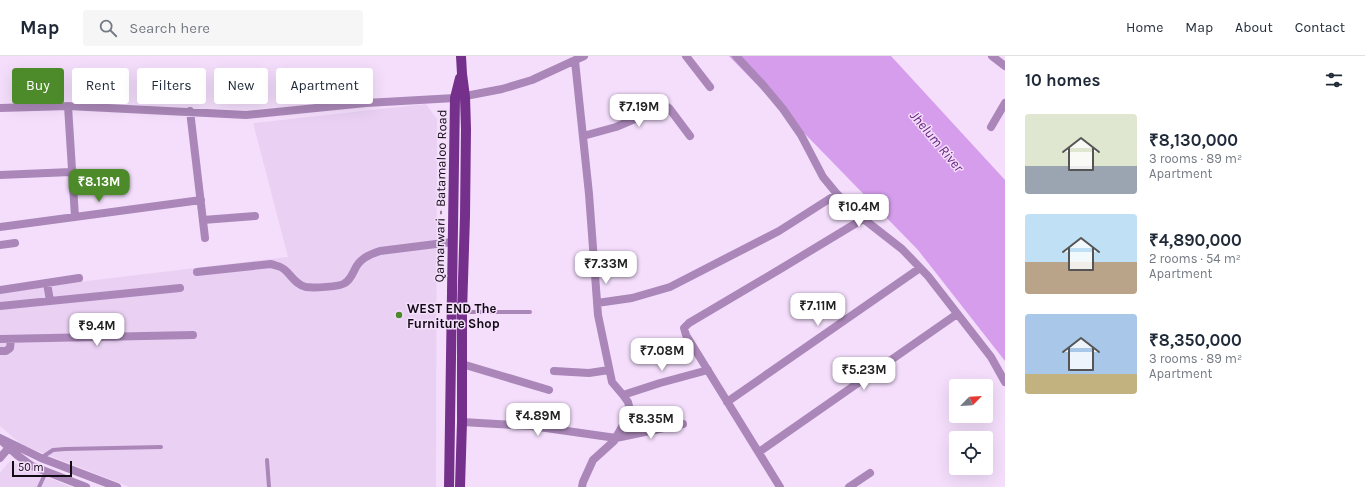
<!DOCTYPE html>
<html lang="en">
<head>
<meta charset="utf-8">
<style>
  :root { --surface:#fff; --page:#f6f6f7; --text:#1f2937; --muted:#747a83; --line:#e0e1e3; --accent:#4c8a2a }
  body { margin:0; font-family:Karla,sans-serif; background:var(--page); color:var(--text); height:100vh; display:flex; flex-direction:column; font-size:15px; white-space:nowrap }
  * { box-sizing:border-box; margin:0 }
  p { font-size:13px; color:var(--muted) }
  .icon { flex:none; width:22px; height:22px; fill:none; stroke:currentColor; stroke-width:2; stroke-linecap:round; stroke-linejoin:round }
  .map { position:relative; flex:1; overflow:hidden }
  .side { display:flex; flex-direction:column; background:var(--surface); width:360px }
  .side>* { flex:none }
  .guide { position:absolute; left:12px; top:12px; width:380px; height:36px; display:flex; gap:8px }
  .needle { width:26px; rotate:66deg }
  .controls { position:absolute; left:949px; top:323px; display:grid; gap:8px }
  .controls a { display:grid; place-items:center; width:44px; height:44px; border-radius:4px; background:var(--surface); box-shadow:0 4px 16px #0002; font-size:20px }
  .scale { position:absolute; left:12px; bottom:10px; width:60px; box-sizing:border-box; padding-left:4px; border:2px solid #120b14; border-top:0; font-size:11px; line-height:14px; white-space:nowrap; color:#120b14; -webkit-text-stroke:3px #f4defc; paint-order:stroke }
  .price { position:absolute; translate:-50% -34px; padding:0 9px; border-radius:8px; background:#fff; color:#222; font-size:13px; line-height:26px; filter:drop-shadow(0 1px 2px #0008) }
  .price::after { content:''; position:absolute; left:50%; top:24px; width:12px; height:9px; margin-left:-6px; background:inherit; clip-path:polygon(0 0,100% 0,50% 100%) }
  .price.active { background:var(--accent); color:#fff }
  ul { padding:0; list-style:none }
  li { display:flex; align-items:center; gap:12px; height:100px; padding:0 20px }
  li span { display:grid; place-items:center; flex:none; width:112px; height:80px; border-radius:4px; color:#555 }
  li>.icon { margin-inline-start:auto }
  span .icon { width:48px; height:48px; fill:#fffc; stroke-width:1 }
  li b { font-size:17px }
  h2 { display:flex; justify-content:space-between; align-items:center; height:48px; padding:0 20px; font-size:17px }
  .chip { padding:0 14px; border-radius:4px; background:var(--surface); box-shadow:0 4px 16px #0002; font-size:14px; line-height:36px }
  .chip.active { background:var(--accent); color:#fff }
  header { display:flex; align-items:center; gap:24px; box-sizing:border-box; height:56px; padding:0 20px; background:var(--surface); border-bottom:1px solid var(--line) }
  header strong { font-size:19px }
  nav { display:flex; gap:22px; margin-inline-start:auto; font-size:14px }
  .search { width:280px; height:36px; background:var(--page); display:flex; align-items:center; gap:10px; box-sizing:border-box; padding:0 14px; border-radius:4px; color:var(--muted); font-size:15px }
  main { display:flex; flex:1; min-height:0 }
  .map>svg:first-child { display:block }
</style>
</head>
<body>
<header>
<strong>Map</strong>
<div class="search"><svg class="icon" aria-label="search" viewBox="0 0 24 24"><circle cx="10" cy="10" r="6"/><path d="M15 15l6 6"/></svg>Search here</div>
<nav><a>Home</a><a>Map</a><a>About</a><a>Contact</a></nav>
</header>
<main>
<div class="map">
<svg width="1005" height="431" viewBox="0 0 1005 431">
  <rect width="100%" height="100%" fill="#f4defc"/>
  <path fill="#ead1f4" d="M426,48l11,15 -1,368h-306l-108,-42 -22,-19v-132l70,-11 218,-26 -35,-134z
    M10,405l61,26h-71v-14z"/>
  <path fill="#d59deb" d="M729,0h162l114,124v181l-87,-111z"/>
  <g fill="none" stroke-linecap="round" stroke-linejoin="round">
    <path stroke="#aa87b8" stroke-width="4" d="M462,256h68
      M41,402l12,-8 12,-1 96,-2
      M267,404l2,27
      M39,431l7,-15"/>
    <path stroke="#aa87b8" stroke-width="8" d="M686,0l24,31
      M736,0l27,29 20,24 18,26 22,42 14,17 24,23 41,32 26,27 63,81 14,25
      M992,0l13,10
      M575,5l14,133 9,121 14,67 11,13 5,7 1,4 -6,19 -9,16 -21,19 -10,22 -1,5
      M68,50l7,111
      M0,52l68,-2 178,9 120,-12 89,-5 47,-9 30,-9 52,-24
      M190,55l15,127
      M991,71l14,-24
      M583,80l33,-9 47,-20 3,-1 3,2 21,28
      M0,119l71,-3
      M203,164l52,-4
      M0,171l201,-27
      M0,189l15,-2
      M197,216l74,-8c5,2 10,2 14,6 7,6 11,15 21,17 7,1 34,0 39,-4 5,-3 7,-8 9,-12 5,-12 14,-16 26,-20l72,-9
      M47,227l3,18
      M0,234l79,-12
      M597,247l35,-5 38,-11 109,-56 58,-37
      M0,250l180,-18
      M0,283l193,-4
      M0,295h6l4,-3 1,-9
      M462,308l87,26
      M554,315l35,2 20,-3
      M623,339l37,-12 48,-13
      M727,346l193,-134
      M462,366l70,4 84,12 67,-14
      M0,382l41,20 76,29
      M3,386l14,13 15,11 54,21
      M759,396l198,-138
      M0,402l12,-14
      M780,431l-94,-152 -2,-7 5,-5 93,-55 81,-49
      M849,431l21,-14"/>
    <path stroke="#75308c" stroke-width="10" d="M449,431l6,-389 5,-20
      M460,431l2,-65v-110l3,-96 1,-87 -1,-32 -3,-23 -1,-18"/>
  </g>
  <circle fill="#4c8a2a" stroke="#f4defc" stroke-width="1.5" cx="399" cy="259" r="4"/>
  <g text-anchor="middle" stroke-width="3" stroke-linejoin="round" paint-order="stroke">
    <g font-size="13" fill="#120b14" stroke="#f4defc">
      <text transform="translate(440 140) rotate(-89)" y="5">Qamarwari - Batamaloo Road</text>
    </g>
    <g font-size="13" font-weight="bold" fill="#120b14" stroke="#f4defc" text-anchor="start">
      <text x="407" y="257">WEST END The<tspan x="407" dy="15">Furniture Shop</tspan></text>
    </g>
    <g font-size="14" font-style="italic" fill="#66227d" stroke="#f4defc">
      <text transform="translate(937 85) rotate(50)" y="5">Jhelum River</text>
    </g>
  </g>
</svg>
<div class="controls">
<a><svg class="needle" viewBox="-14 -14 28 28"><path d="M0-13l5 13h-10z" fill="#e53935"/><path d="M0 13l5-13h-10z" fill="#747a83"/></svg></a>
<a><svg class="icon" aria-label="locate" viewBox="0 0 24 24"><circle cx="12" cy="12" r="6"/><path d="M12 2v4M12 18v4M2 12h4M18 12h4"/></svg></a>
</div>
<div class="scale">50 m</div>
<b class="price" style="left:639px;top:72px">₹7.19M</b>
<b class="price active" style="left:99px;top:147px">₹8.13M</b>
<b class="price" style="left:859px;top:172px">₹10.4M</b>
<b class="price" style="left:606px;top:229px">₹7.33M</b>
<b class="price" style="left:818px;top:271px">₹7.11M</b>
<b class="price" style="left:97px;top:291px">₹9.4M</b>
<b class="price" style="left:662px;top:316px">₹7.08M</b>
<b class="price" style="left:864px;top:335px">₹5.23M</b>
<b class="price" style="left:538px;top:381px">₹4.89M</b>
<b class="price" style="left:651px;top:384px">₹8.35M</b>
<div class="guide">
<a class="chip active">Buy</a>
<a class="chip">Rent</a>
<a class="chip">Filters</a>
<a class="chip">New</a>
<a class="chip">Apartment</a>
</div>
</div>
<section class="side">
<h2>10 homes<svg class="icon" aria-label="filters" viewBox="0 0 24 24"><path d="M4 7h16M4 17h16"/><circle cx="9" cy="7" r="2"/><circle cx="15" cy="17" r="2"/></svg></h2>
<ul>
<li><span style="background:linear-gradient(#dfe7d0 65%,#9aa5b1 0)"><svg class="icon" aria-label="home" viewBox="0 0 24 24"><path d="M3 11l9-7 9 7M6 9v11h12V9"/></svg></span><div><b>₹8,130,000</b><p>3 rooms · 89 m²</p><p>Apartment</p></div></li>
<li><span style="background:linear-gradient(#bfe0f5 60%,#b9a48a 0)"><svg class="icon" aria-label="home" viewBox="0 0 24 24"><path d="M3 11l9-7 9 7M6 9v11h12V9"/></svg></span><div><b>₹4,890,000</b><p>2 rooms · 54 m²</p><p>Apartment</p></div></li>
<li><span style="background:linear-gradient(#a9c7e8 75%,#c2b280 0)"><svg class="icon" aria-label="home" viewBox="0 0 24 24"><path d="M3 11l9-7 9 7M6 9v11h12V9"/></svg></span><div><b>₹8,350,000</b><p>3 rooms · 89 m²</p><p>Apartment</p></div></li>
</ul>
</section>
</main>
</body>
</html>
